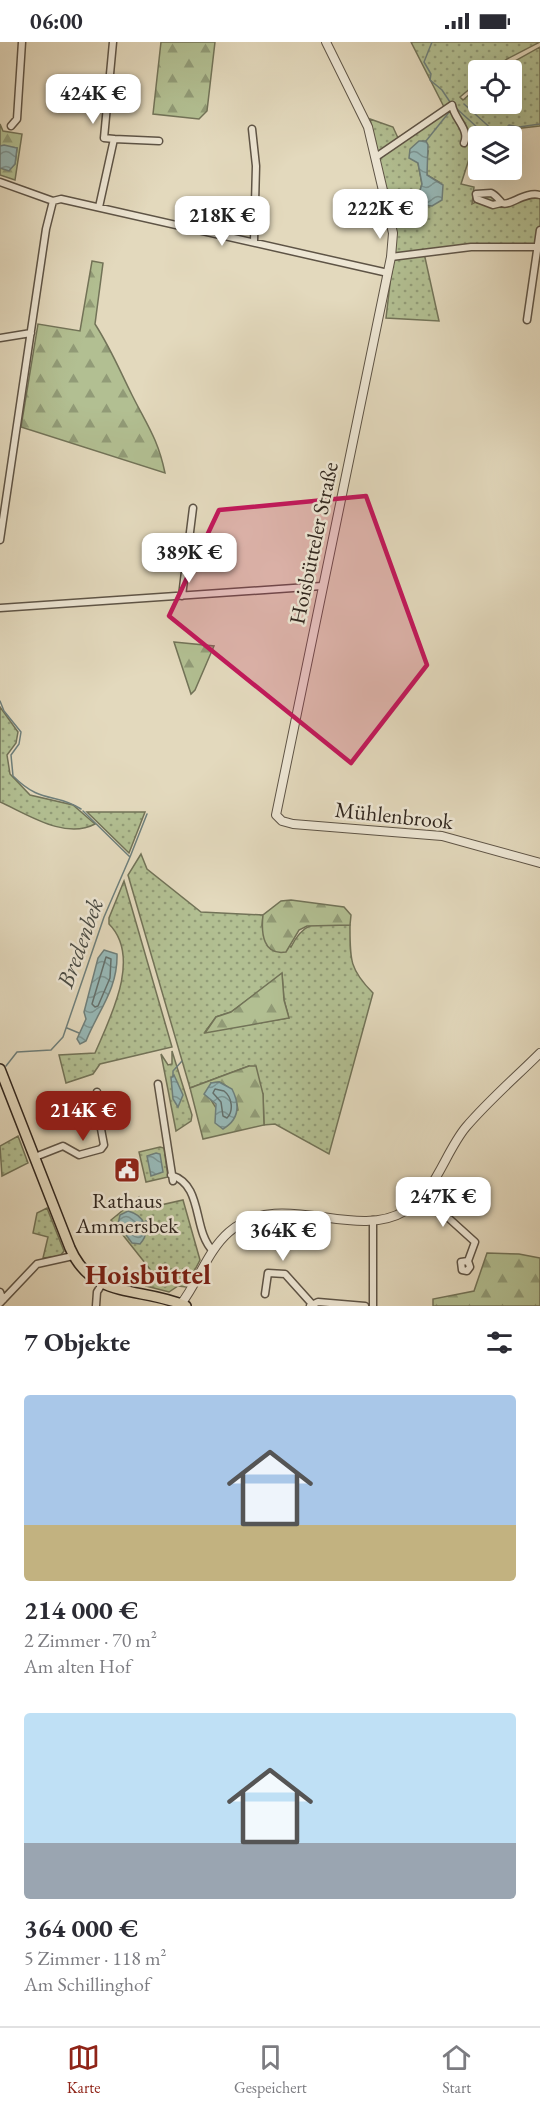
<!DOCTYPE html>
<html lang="de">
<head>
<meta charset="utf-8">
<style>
  :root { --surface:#fff; --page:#f7f7f7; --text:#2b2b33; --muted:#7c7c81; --line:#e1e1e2; --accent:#8f2418 }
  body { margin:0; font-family:"EB Garamond",serif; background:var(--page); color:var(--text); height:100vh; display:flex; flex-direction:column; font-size:22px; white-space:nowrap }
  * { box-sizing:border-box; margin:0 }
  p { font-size:20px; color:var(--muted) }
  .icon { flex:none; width:33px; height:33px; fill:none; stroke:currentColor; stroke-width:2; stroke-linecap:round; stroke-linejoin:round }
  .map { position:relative; height:1264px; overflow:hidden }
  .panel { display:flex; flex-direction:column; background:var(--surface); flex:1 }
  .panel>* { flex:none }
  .tools { position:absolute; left:468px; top:18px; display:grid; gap:12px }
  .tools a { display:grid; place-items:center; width:54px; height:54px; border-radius:6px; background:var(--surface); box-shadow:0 6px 24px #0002; font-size:30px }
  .price { position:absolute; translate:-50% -51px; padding:0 14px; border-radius:12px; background:#fff; color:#222; font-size:20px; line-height:39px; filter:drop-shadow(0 2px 3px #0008) }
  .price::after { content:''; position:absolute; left:50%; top:36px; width:18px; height:14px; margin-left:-9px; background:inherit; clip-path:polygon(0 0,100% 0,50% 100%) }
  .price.on { background:var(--accent); color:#fff }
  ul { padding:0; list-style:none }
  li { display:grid; align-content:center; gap:12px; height:318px; padding:0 24px }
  li span { display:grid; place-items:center; height:186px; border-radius:6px; color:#555 }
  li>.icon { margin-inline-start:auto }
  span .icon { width:108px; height:108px; fill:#fffc; stroke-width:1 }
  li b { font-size:26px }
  h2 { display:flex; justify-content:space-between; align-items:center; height:72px; padding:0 24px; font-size:26px }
  .status { display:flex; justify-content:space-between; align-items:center; height:42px; padding:0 30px; background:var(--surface); direction:ltr }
  .status svg { height:16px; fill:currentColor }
  .tabs { display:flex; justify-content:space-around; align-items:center; height:84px; border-top:2px solid var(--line); background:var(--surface); font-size:16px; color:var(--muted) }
  .tabs a { display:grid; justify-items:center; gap:3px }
  .tabs .on { color:var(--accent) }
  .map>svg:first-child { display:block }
</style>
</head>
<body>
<div class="status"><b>06:00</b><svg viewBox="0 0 49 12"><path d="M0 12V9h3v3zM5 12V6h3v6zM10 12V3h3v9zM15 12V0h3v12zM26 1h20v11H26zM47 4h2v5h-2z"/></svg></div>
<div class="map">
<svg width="540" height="1264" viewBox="0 0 540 1264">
  <defs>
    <pattern id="grass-dots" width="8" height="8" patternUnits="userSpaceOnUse" patternTransform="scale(1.5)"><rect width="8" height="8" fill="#b2bf92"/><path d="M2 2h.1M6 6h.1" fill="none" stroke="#919b77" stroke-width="1.8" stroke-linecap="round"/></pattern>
    <pattern id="forest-firs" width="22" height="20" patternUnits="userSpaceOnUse" patternTransform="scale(1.5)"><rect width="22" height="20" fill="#b2bf92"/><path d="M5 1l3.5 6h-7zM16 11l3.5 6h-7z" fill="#919b77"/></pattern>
    <pattern id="water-waves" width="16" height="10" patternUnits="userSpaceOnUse" patternTransform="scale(1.5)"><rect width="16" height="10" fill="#97b9b8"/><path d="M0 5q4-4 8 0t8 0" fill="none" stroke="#7c9695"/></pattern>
  </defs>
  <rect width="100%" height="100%" fill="#e3d9bd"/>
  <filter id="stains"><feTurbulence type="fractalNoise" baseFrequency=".00333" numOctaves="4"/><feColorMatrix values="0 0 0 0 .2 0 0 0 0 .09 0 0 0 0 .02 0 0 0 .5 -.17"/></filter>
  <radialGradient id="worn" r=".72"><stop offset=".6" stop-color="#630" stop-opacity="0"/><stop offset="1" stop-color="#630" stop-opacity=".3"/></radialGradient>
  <path fill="url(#grass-dots)" stroke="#727358" stroke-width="1.5" fill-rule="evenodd" d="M411,0h129l-33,17 -14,11h-15v12l-18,15 3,3 15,-13v17h34v-34h-13l41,-23v79l-27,3 -8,7h-14l-12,-8 -18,56 13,3 -2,17 6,-3 -2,-3 15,-5 10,9 39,-7v52h-69l-47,6 15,68 -53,-3 10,-86 -26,-113 23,8 5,11 46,-31zM428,110l-2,12 1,11 12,7 -21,15 4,-13 -4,-21z
    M0,665l18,25 -2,11 -9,12 3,19 20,21 43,10 22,19c-30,16 -68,-10 -95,-22z
    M87,770h58l-16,41z
    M141,812l6,15 54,43 62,3 -1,11 29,21c15,-30 29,-23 59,-22 0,34 -1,44 23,68l-44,161 -54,-30 -11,1 -1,-31 -14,-28 -59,22 -62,-213zM282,932l2,26 5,18 -84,14 11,-15 15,-5z
    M124,839l48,166 -72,17 -7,10 -27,9 -7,-28 36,-2c15,-35 47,-96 14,-129v-6z
    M172,1009l20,64 -1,6 -15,10 -15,-77 7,11 4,-1z
    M18,1094l10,27 -26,13 -2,-30z
    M160,1105l4,1 4,29 -22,5 -7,-30z
    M139,1155l4,12 40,-9 17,60 -14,27 -8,-1 -9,6 -23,-6 7,-13 -42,-53z
    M47,1166l17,43 -4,5 -17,2 5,-21 -15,-4 4,-20z"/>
  <path fill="url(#forest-firs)" stroke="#727358" stroke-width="1.5" fill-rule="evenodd" d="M161,0h54l-8,69 -8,8 -46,-5z
    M0,82l3,7 19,3 -7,46 -15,-5v-7l9,2 6,-6 2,-16 -17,-2z
    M92,219l11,2 -8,61c16,25 24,45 37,71 15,30 26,44 33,78l-144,-46 17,-103 42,7z
    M174,600l40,4 -19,44 -4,4z
    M291,858l53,7 7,8 -1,10 -43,1 -8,4 -13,22c-23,4 -25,-19 -23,-37l18,-14z
    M282,931l2,27 5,18 -84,15 11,-16 15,-5z
    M249,1024h7l7,28 1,31 -61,14 -13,-51zM219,1040c13,5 17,15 19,28l-22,7 2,-6 -7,-11v-17z
    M487,1211l32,1 21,4v48h-107v-7l41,-8z"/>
  <path fill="url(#water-waves)" stroke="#6e7f7b" stroke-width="1.5" d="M419,99h7l2,4 -1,30 16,10 -1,15 -10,6 -9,-1 -5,-8 4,-13 -4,-21 -9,-5 1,-9z
    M4,103l13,3 -2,16 -6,7 -9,-3v-22z
    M104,908l13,4c1,35 -19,57 -31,87l-6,3 -3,-5 9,-20 -2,-7 14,-54z
    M174,1033l9,20 -5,12 -5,-8 -2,-21z
    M219,1040l13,7c8,16 8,30 -9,40l-8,-6 1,-19 -12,-10 7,-11z
    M156,1111l4,1 3,18 -12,4 -4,-20z
    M128,1169c16,4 24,20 12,33l-8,-1 -14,-19 2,-9z"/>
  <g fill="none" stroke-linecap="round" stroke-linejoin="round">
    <path stroke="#64706c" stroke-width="1.5" d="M106,915l5,2 -1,19 -12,28 -3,1 -3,-3z
      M215,1047l9,2c8,6 10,20 3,27l-4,-2 -2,-14 -8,-9z"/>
    <path stroke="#6e7f7b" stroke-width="1.5" d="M432,0l-8,20 7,12 -1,6 12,10 8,12
      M464,62l32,29h5l8,-8 10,2 21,-3
      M456,66l23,21
      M426,99l24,-30
      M0,659l4,10 17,21 -2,12 -8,11 2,21c29,29 42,16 68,33
      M130,815l17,-43
      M67,986l12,5
      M6,1024l11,-14 34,-2 12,-13 41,-120 26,-60 -47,-46
      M173,1035v-6l9,-10
      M144,1180l6,-3"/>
    <defs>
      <path id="minor" d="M11,84l6,-7 5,-77
        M252,87l4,37 -2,75
        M114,97l45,2
        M376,115l76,-52c2,14 18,24 12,38
        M0,140l53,19 8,-2 327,74
        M501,161l-8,2 -16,-6 -1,-5 15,-1c5,2 8,7 11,10 7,4 23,-12 38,-8
        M99,165l15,-68 -10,-1 9,-96
        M391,215l80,-10h69
        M527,278l13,-90
        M0,296l31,-5
        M0,498l46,-311 7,-28
        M182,554l11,-88
        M0,566l322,-22
        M158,1042l15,97
        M35,1115l28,-11 16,9 22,-6 3,-4 -8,-43 1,-10
        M171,1133c33,10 21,55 42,76
        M423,1153l52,47 -7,19 2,6 -3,4 -5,-1 -1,-8 7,-1
        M0,1250l3,8
        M265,1252l3,-21 17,1 27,30
        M0,1261l37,-39 36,-8
        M96,1264l1,-14 5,-8
        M310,1264l8,-4 47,4
        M373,1264v-86"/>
      <path id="tertiary" d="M326,0l42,85 25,106 -2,24 -115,558 6,6 11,3 149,12 98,27
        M181,1262c17,-22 27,-54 48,-72 52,-45 124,10 176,-21 30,-16 40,-59 61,-84 23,-27 50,-50 74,-74"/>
      <path id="primary" d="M0,1027l70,179c23,53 71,38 116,58"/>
    </defs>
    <use href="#minor" stroke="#5e5446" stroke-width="9"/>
    <use href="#tertiary" stroke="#5e5446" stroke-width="10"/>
    <use href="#primary" stroke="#31271f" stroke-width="12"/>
    <use href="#minor" stroke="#ede6d4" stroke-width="6"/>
    <use href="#tertiary" stroke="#ede6d4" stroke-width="8"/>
    <use href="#primary" stroke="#e3d9bd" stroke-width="9"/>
  </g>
  <path fill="#c2185b" fill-opacity="0.2" stroke="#c2185b" stroke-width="4.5" stroke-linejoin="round" d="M366,454l61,169 -76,98 -182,-147 50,-106z"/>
  <defs>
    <symbol id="civic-square" viewBox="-11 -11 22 22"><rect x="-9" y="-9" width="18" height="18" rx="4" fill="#8f2418" stroke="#ede6d4"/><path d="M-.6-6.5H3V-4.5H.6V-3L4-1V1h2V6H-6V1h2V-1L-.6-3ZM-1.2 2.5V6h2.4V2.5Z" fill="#fff"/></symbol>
  </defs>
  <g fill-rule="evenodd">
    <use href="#civic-square" x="112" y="1113" width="30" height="30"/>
  </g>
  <g text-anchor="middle" stroke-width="5" stroke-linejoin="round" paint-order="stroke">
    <g font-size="22" fill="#31271f" stroke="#ede6d4">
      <text transform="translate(313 501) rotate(-78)" y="8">Hoisbütteler Straße</text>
      <text transform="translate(394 773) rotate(6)" y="8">Mühlenbrook</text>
    </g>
    <g font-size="22" fill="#31271f" stroke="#ede6d4">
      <text x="127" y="1166">Rathaus<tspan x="127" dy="25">Ammersbek</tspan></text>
    </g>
    <g font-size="24" font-style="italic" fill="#4a4c45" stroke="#ede6d4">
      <text transform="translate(80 901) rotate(-70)" y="8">Bredenbek</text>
    </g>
    <g font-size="28" font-weight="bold" fill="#7a1f14" stroke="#ede6d4">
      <text x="148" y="1242">Hoisbüttel</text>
    </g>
  </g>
  <rect width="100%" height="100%" filter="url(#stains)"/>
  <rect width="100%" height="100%" fill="url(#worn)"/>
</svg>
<div class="tools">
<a><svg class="icon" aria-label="locate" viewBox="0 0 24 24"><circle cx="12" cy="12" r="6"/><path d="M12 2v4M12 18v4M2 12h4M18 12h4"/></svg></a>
<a><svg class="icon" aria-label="layers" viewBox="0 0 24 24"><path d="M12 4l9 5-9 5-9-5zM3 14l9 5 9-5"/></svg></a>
</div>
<b class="price" style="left:93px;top:83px">424K €</b>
<b class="price" style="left:380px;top:198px">222K €</b>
<b class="price" style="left:222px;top:205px">218K €</b>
<b class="price" style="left:189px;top:542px">389K €</b>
<b class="price on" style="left:83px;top:1100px">214K €</b>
<b class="price" style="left:443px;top:1186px">247K €</b>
<b class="price" style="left:283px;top:1220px">364K €</b>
</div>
<section class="panel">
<h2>7 Objekte<svg class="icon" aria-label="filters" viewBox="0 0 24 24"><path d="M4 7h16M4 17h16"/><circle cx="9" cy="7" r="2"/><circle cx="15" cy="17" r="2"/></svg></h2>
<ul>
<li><span style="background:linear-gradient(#a9c7e8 70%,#c2b280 0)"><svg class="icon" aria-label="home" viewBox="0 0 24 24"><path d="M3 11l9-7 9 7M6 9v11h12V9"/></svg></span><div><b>214 000 €</b><p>2 Zimmer · 70 m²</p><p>Am alten Hof</p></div></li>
<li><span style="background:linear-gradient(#bfe0f5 70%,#9aa5b1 0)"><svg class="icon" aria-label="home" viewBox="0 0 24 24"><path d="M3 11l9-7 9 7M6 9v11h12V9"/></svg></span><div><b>364 000 €</b><p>5 Zimmer · 118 m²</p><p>Am Schillinghof</p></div></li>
</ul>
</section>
<nav class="tabs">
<a class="on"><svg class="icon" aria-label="map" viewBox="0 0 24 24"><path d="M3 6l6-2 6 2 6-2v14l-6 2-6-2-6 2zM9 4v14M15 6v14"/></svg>Karte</a>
<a><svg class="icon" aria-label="saved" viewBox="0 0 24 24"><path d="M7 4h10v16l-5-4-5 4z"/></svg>Gespeichert</a>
<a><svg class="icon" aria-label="home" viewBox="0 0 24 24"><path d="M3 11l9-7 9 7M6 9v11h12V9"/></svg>Start</a>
</nav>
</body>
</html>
